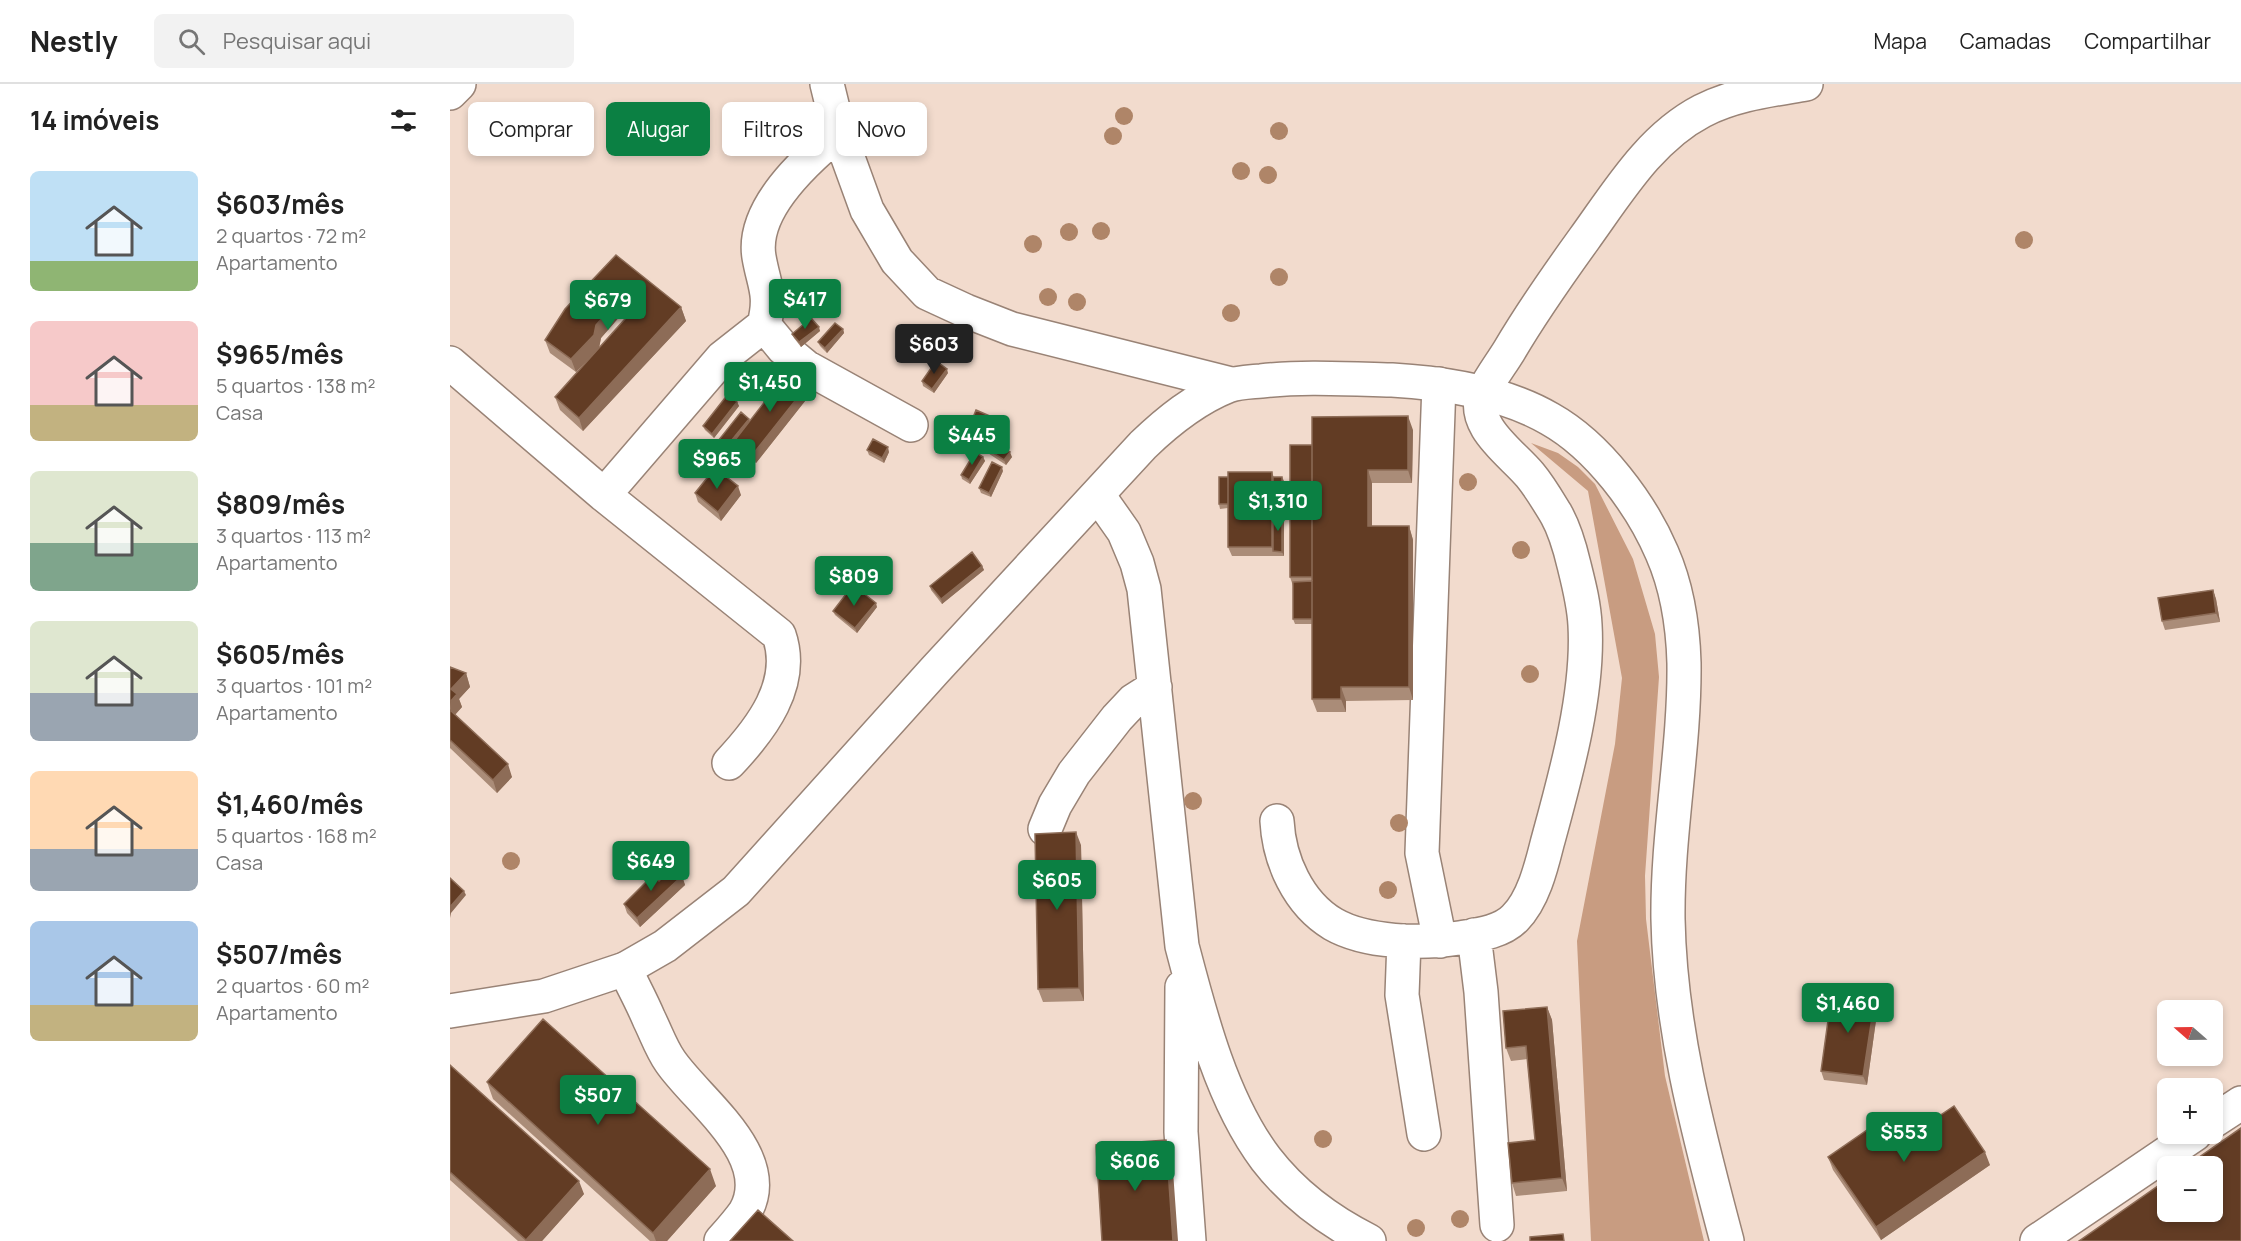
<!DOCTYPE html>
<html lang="pt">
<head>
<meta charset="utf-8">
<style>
  :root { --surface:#fff; --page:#f2f2f2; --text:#222; --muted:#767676; --line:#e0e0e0; --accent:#0b8043 }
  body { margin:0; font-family:Manrope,sans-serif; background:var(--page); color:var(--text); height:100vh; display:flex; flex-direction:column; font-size:22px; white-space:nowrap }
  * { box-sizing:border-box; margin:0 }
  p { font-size:20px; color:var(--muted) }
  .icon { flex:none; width:33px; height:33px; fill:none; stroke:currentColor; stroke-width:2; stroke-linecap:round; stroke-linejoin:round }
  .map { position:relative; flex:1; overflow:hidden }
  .panel { display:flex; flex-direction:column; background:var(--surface); width:450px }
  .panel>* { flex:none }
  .hud { position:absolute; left:18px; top:18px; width:570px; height:54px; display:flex; gap:12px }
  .needle { width:39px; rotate:290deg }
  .buttons { position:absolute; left:1707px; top:916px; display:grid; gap:12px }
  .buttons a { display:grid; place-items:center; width:66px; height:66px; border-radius:9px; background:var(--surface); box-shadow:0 3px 9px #0003; font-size:30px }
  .price { position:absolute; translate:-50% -51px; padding:0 14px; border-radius:6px; background:var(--accent); color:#fff; font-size:20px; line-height:39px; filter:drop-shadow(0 2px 3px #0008) }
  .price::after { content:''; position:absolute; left:50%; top:36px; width:18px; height:14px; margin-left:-9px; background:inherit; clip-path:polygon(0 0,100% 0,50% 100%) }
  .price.active { background:#222; color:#fff }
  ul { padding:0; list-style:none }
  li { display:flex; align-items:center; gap:18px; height:150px; padding:0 30px }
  li span { display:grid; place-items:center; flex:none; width:168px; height:120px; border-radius:9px; color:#555 }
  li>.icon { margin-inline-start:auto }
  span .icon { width:72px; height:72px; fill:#fffc; stroke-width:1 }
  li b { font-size:26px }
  h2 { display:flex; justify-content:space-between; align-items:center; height:72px; padding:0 30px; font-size:26px }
  .chip { padding:0 21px; border-radius:9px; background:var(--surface); box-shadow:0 3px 9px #0003; font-size:21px; line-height:54px }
  .chip.active { background:var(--accent); color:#fff }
  header { display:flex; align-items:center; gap:36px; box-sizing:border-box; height:84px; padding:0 30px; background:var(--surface); border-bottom:2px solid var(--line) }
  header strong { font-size:28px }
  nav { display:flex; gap:33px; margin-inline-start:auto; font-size:21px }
  .search { width:420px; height:54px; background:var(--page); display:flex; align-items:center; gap:15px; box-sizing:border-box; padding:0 21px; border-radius:9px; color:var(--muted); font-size:22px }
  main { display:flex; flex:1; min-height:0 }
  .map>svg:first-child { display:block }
</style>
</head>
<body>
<header>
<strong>Nestly</strong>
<div class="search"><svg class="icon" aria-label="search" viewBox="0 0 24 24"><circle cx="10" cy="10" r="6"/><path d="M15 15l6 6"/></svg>Pesquisar aqui</div>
<nav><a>Mapa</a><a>Camadas</a><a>Compartilhar</a></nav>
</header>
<main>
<section class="panel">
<h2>14 imóveis<svg class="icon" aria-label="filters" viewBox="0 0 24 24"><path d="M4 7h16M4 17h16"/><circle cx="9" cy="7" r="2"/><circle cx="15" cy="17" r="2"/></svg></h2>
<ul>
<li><span style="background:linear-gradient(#bfe0f5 75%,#8fb573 0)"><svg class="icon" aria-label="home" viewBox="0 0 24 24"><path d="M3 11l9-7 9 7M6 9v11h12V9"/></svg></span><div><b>$603/mês</b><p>2 quartos · 72 m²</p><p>Apartamento</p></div></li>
<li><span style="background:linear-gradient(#f6c9c9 70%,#c2b280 0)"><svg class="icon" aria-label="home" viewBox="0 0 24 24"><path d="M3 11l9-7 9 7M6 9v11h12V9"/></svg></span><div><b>$965/mês</b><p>5 quartos · 138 m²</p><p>Casa</p></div></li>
<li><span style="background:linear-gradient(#dfe7d0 60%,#7fa58c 0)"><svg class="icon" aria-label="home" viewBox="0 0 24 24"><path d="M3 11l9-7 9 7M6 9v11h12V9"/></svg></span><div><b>$809/mês</b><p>3 quartos · 113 m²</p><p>Apartamento</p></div></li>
<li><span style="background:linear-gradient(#dfe7d0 60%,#9aa5b1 0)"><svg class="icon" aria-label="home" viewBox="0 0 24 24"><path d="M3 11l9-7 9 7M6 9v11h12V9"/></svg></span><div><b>$605/mês</b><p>3 quartos · 101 m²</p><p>Apartamento</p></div></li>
<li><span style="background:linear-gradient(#ffd9b3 65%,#9aa5b1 0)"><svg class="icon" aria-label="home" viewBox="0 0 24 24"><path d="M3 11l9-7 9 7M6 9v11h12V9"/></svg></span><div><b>$1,460/mês</b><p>5 quartos · 168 m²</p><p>Casa</p></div></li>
<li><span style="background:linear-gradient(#a9c7e8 70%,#c2b280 0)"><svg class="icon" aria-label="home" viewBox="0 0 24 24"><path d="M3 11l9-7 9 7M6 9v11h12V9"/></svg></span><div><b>$507/mês</b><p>2 quartos · 60 m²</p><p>Apartamento</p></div></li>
</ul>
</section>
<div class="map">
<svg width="1791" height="1157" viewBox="0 0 1791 1157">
  <rect width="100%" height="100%" fill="#f2dbcd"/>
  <path fill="#c89c81" d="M1081,359l27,10 20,14 17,17 38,75 22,75 4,43 -14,199 1,43 19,157 39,165h-113l-14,-300 38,-197 7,-66 -34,-187z"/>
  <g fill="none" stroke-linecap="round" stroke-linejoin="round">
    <defs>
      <path id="minor" d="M377,0l12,49 28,77 30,51 30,32 39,18 46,18 219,55
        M0,9l9,-9
        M389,49c-33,27 -88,76 -80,124 5,29 13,37 5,68l19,23 23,19 105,58
        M0,279l154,132
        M989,300l-17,469 18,88
        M648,411l26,37 13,31 7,26 38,357c18,69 40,155 84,213 27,35 63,62 103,82
        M279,679c32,-34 67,-79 50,-128l-175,-140 118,-137 42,-33
        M827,737c2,39 21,82 56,103 33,19 89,20 126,14 18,-3 43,-6 56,-20 18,-18 26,-50 32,-74 18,-66 42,-150 38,-219 -1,-21 -6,-40 -11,-60 -4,-17 -9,-35 -18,-51 -8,-13 -16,-27 -26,-39 -18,-22 -62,-50 -46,-84 7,-14 17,-27 25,-40 23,-39 49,-76 75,-112 34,-47 66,-101 118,-128 33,-17 69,-21 104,-27
        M595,745l10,-24 19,-32 43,-55 16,-17 22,-14
        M1024,851l7,57 16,233
        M954,857l-2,54 22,139
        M175,885c8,17 17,33 24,50 7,14 12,29 21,42 27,40 107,95 75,151 -7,10 -16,20 -24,29
        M732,903l-1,145 8,109
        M1762,1038l29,-19
        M1587,1157l158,-107"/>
      <path id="major" d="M0,927l94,-15 81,-27 40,-23 71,-55 199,-221 208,-225c25,-24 52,-46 85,-59 10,-4 22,-4 33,-5 43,-5 87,-2 131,-1 52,3 112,12 158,39 48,27 91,85 112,134 15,34 21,74 22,110 1,85 -17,170 -16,256 2,110 31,216 59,322"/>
    </defs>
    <use href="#minor" stroke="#998376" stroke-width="36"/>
    <use href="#major" stroke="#998376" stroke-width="36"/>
    <use href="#minor" stroke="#fff" stroke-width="33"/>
    <use href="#major" stroke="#fff" stroke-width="33"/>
  </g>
  <g fill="#af8568">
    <circle cx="674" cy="32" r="9"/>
    <circle cx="829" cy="47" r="9"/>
    <circle cx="663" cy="52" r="9"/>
    <circle cx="456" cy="57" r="9"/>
    <circle cx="791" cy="87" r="9"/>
    <circle cx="818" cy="91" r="9"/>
    <circle cx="651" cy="147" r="9"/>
    <circle cx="619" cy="148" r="9"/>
    <circle cx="1574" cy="156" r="9"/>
    <circle cx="583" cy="160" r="9"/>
    <circle cx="829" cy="193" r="9"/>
    <circle cx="598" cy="213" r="9"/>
    <circle cx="627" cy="218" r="9"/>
    <circle cx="781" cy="229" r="9"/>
    <circle cx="1018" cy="398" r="9"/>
    <circle cx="1071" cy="466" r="9"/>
    <circle cx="1080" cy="590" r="9"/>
    <circle cx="743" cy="717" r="9"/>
    <circle cx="949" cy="739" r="9"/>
    <circle cx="61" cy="777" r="9"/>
    <circle cx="938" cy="806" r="9"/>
    <circle cx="873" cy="1055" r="9"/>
    <circle cx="1010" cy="1135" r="9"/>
    <circle cx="966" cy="1144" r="9"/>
  </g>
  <path fill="#aa8c78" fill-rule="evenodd" d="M166,171l65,52 5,14 -103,110 -23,-21 -5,-13 42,-46 -21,21 -26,-19 -5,-13zM184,216l4,5 -39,43 2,-10z
    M377,217l-15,17 8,13 -19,16 -7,-9 -2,-4 17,-14 -12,-10 -2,-5z
    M393,245l1,4 -17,20 -7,-7 -2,-4z
    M498,289l-14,20 -11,-7 -1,-5z
    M356,303l3,9 -53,67 -18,-14 -3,-7 -11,15 -8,-7 -2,-4z
    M287,318l2,4 -25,32 -9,-8 -2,-4z
    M522,336l30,6 -4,9 -25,-11z
    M508,346l54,27 -6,8 -47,-31z
    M963,346l-1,53h-40v43h37l4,14v160l-67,1v11h-29l-5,-13v-75h-17l-2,-5v-33l-3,-9 22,-132z
    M417,366l22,2 -5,11 -15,-8z
    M533,373l2,4 -15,23 -8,-5 -1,-4z
    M553,387l-12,26 -10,-4 -2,-5z
    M822,388l1,5 11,4v25h-9v7h7l2,5v38h-52l-4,-9v-39l-8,1 -1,-5 9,-27z
    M245,409l46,2 -20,26 -23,-19z
    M532,482l2,4 -42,34 -11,-14 -1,-4z
    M1763,506l3,9 4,23 -55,8 -3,-9z
    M427,523l-20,26 -22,-18 -2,-4z
    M0,583l16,6 4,14 -11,12 3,8 -7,8 57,62 -15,16 -47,-45z
    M631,761l3,156 -41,1 -5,-13z
    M232,792l3,9 -45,42 -13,-14 -3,-9 35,-23z
    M1425,914l3,8 -11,79 -43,-5 -3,-9z
    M1097,923l5,13 15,171 -51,5 -4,-13 23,-43 -8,-81 -16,2 -5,-13z
    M0,981l134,129 -42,47h-24l-68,-61z
    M37,998l229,104 -49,55h-17l-157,-142z
    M1449,1059l91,22 -109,75 -48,-70 -5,-13z"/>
  <path fill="#8d6c57" d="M179,203l5,13 -33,38 -2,10 -23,24 -5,-13 25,-34z
    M375,213l2,4 -17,20 -2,-5z
    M231,223l5,14 -103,110 -4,-13z
    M369,243l1,4 -19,16 -2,-5z
    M393,245l1,4 -17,20 -2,-5z
    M497,285l1,4 -14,20 -2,-4z
    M356,303l3,9 -53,67 -3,-9z
    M287,318l2,4 -25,32 -2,-4z
    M958,332l5,14 -1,53 -4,-13z
    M299,335l1,4 -15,17v2l-11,15 -2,-5z
    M551,337l1,5 -4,9 -1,-4z
    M438,363l1,5 -5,11 -2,-5z
    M560,368l2,5 -6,8 -2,-5z
    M533,373l2,4 -15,23 -1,-4z
    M552,383l1,4 -12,26 -2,-4z
    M918,386l4,13v57l-4,-14z
    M822,388l3,9 -2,21 2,4v45h-2l-1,-4z
    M832,393l2,4v25l-2,-4z
    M288,402l3,9 -20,26 -3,-9z
    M832,429l2,5v38l-2,-4z
    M959,442l4,14v160l-4,-13z
    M532,482l2,4 -42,34 -1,-5z
    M1763,506l3,9 4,23 -4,-9z
    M426,519l1,4 -20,26 -2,-5z
    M16,589l4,14 -11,12 3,8 -11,12 -1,-17 1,-13z
    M891,603l5,14v11l-5,-13z
    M58,680l4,13 -15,16 -4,-13z
    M626,748l5,13 3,156 -5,-13z
    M232,792l3,9 -45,42 -3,-9z
    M14,807l2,4 -15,18 -1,5v-11z
    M1425,914l3,8 -11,79 -4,-9z
    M1097,923l5,13 15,171 -5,-13z
    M716,1056l6,17 6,84h-5z
    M1535,1068l5,13 -109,75 -5,-13z
    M260,1085l6,17 -49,55h-11l-3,-8z
    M129,1097l5,13 -42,47h-15l-1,-1z"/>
  <path fill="#623c24" stroke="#8d6c57" stroke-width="1.5" d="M166,171l65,52 -102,111 -24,-21 87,-97 -13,-13 -33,38 -2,10 -23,24 -26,-19 20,-31z
    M363,201l12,12 -17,19 -13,-11z
    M361,234l8,9 -20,15 -7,-8z
    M385,239l8,6 -18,19 -7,-6z
    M486,277l11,8 -15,20 -10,-8z
    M337,289l19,14 -53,67 -18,-14z
    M278,310l9,8 -25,32 -9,-8z
    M526,326l25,11 -4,10 -25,-11z
    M291,328l8,7 -27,33 -8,-6z
    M958,332v54h-40v56h41v161h-68v12h-29v-282z
    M513,337l47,31 -6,8 -46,-30z
    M423,355l15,8 -6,11 -15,-8z
    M840,361h22v132h-22z
    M525,368l8,5 -14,23 -8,-5z
    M542,378l10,5 -13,26 -10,-5z
    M265,384l23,18 -20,26 -23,-19z
    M778,388h44v75h-44z
    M769,393h9v27h-9z
    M823,393h9v25h-9z
    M823,429h9v39l-9,-1z
    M522,468l10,14 -41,33 -11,-13z
    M862,497v38h-19v-37z
    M403,501l23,18 -21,25 -22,-17z
    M1763,506l3,23 -54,8 -4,-23z
    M0,583l16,6 -15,16 6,5 -7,8z
    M0,626l58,54 -15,16 -43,-40z
    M626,748l3,156 -41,1 -3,-155z
    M223,783l9,9 -45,42 -13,-14 29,-29 6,6z
    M0,794l14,13 -14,16z
    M1382,908l43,6 -12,78 -42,-5z
    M1097,923l15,171 -50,5 -4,-40 27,-3 -9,-94 -20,2 -3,-37z
    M93,935l167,150 -57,64 -166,-151z
    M0,981l129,116 -53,59 -76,-68z
    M1504,1022l31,46 -109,75 -48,-70 55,-38 16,24z
    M1791,1044v113h-162l89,-62v33h44v-45h-27z
    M716,1056l7,101h-71l-6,-96z
    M308,1126l35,31h-63z
    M1113,1150l1,7h-34v-4z"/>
</svg>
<div class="buttons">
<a><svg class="needle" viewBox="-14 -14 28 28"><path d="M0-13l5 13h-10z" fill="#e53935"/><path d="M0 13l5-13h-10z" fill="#767676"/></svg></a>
<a>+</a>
<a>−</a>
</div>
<b class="price" style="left:355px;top:246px">$417</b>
<b class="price" style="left:158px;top:247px">$679</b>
<b class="price active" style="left:484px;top:291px">$603</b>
<b class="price" style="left:320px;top:329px">$1,450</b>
<b class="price" style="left:522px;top:382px">$445</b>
<b class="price" style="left:267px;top:406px">$965</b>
<b class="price" style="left:828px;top:448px">$1,310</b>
<b class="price" style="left:404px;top:523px">$809</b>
<b class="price" style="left:201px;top:808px">$649</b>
<b class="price" style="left:607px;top:827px">$605</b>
<b class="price" style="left:1398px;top:950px">$1,460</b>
<b class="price" style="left:148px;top:1042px">$507</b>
<b class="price" style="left:1454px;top:1079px">$553</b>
<b class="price" style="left:685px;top:1108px">$606</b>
<div class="hud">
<a class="chip">Comprar</a>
<a class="chip active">Alugar</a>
<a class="chip">Filtros</a>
<a class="chip">Novo</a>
</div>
</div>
</main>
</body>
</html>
